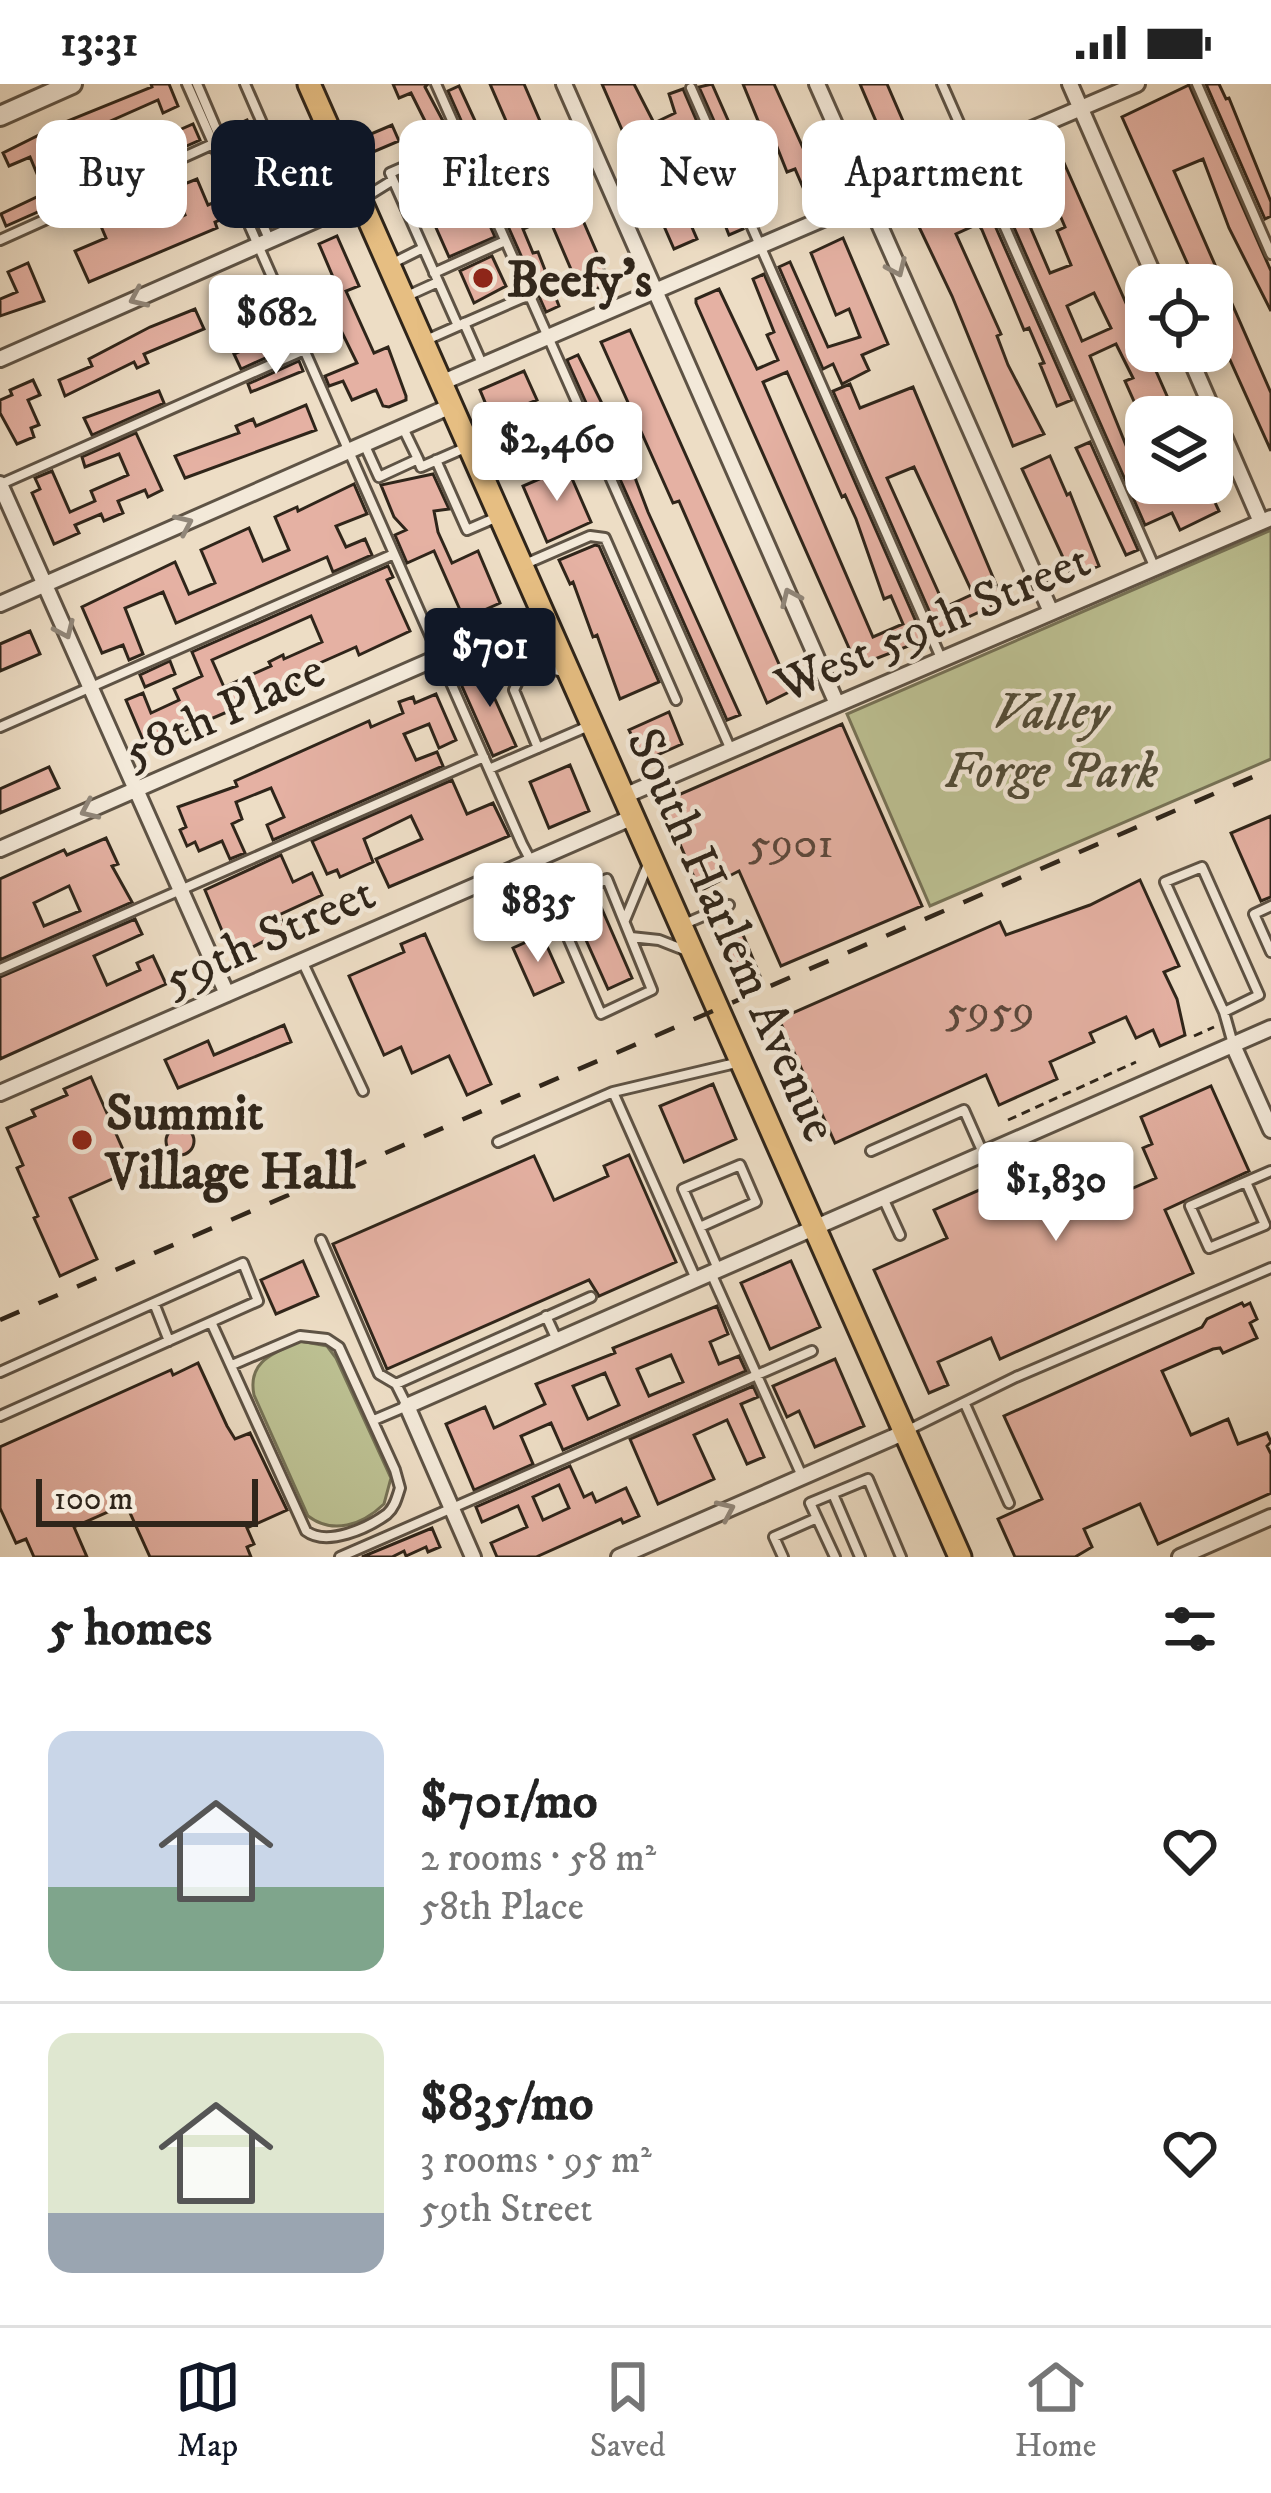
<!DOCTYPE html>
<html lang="en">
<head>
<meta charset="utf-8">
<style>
  :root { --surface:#fff; --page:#f6f6f6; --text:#222; --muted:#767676; --line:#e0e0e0; --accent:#111827 }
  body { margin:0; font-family:"IM FELL DW Pica",serif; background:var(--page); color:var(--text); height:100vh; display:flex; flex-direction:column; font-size:45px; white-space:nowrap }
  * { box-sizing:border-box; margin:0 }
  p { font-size:39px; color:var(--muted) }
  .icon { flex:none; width:66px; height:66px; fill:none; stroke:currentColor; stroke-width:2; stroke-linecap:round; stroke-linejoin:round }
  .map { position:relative; height:1473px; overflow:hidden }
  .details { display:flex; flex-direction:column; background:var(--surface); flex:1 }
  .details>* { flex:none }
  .hud { position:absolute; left:36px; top:36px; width:1200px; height:108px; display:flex; gap:24px }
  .buttons { position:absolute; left:1125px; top:180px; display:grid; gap:24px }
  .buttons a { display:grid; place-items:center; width:108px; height:108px; border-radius:24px; background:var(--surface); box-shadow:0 6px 18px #0003; font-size:60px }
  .scale { position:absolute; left:36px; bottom:30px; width:222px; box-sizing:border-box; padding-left:12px; border:6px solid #2f251a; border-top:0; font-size:33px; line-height:42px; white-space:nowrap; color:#2f251a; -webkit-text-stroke:9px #f3e9d9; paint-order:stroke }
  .price { position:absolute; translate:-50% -102px; padding:0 27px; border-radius:12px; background:#fff; color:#222; font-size:39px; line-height:78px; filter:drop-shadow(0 3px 6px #0008) }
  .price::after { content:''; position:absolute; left:50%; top:72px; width:36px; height:27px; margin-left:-18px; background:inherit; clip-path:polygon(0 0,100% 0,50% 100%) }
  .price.on { background:var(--accent); color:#fff }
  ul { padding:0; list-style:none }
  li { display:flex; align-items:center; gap:36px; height:300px; padding:0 48px }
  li+li { border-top:3px solid var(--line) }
  li span { display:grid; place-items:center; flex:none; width:336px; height:240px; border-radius:24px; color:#555 }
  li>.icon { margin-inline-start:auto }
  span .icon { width:144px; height:144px; fill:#fffc; stroke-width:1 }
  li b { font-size:51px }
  h2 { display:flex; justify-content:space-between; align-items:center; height:144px; padding:0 48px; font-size:51px }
  .tag { padding:0 42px; border-radius:24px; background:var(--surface); box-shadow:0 6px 18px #0003; font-size:42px; line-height:108px }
  .tag.on { background:var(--accent); color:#fff }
  .status { display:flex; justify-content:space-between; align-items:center; height:84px; padding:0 60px; background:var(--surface); direction:ltr }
  .status svg { height:33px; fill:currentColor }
  .tabs { display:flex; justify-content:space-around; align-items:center; height:168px; border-top:3px solid var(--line); background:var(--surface); font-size:33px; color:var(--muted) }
  .tabs a { display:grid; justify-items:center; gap:6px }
  .tabs .on { color:var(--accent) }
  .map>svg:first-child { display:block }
</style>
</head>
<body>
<div class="status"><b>13:31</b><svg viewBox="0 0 49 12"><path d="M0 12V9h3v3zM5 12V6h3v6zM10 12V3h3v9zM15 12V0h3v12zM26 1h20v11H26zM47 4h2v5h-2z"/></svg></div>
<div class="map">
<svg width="1271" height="1473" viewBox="0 0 1271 1473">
  <rect width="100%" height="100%" fill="#edddc5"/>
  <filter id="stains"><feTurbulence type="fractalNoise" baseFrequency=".00167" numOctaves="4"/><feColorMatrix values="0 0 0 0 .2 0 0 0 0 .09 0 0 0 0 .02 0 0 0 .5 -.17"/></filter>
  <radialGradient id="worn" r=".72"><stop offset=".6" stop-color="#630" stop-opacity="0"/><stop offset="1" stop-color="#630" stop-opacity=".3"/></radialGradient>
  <path fill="#bcc092" stroke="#767256" stroke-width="3" d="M1271,446v229l-341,147 -83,-192z
    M300,1257l27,5 9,12 55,120 -7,26c-22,21 -51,31 -76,12l-54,-121c-7,-34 20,-42 46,-54z"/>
  <path fill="#e5b1a3" stroke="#2f251a" stroke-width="3" fill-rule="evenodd" d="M151,0h18l9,22 -15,7 -5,-13 -70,31 14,33 91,-40 7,16 -194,86 -5,-12 44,-21 -15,-36 -21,9 -6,-13 62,-31 87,-35z
    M393,0h35l-3,3 18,34 -15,6 -17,-34 -12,5z
    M490,0h34l86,199 -28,12 -33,-77 -26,11 10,24 5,-1 21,54 -13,6 -98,-221 11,-5 60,130 24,-10z
    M602,0h32l20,39 21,-10 -6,-19 14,-5 60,140 -14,6 -13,-33 -9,4 -7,-16 6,-2 -17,-41 -27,11 35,81 -23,10z
    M712,0l58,131 -12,5 -59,-133z
    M743,0h31l49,108 -15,7 -13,-30 -8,3 -10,-25 -7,3z
    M860,0h27l29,67 -23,10z
    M1206,0h13l7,15 3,-1 42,104v14l-6,3z
    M1189,1l82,186v40l-42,-83 -26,-69 -29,12 97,222v58l-59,-131v-35h-15l-75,-168z
    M247,36l17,37 -4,2 7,15 -15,6 -6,-13 -4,2 -15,-40z
    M392,41l7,16 -26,11 -7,-16z
    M1057,63l114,258v5l-16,7h-14l-16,-36 8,-3 -17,-34 -26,12 52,129 5,-2 9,19 17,-7 -5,-12h38l13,28 -39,19 -8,-17 -27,12 -155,-352 14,-7 46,107 21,-8 -14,-34 8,-4 -23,-54 -6,3 -7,-18zM1094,209l17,35 -29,13 -15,-35z
    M459,73l36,80 -46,20 -35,-79z
    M974,94l98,222 -15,6 -17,-42 4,-1 -15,-35 -5,2 -42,-100 -4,-6 -22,10 45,100 -4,2 11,29 36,69 -31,12 -61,-150 -42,-88 32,-14 10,24 21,-10 -11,-25z
    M197,95l11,26 19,-8 7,17 -19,8 2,6 -128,54 -14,-31 31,-13 -9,-21 -20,9 -4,-10 43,-19 12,29 27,-12 5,12 25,-11 -11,-27z
    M337,152l22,50 -13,5 28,62 14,-6 18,49v4l-17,7 -6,-1 -7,-16 -24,10 -9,-19 -14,5 -4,-10 32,-13 -31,-63 -20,9 -7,-17 34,-15 -14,-33z
    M843,154l45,106 -26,11 7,15 -27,14 -9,-20 -10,5 -44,-102 11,-5 38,85 32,-10 -11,-28 -13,6 -25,-62z
    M492,172l14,30 -32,17 -14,-32z
    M28,179l16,38 -44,15v-17l17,-7 -9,-20z
    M764,190l160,366 -67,26 -161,-363v-4l23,-10 38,80 21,-9 -11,-25 7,-3 -21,-53zM787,288l55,125 3,-2 11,24 28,80 7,-3 12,28 -30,13 -110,-255z
    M252,198l23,54 10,-5 7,15 -51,23 -7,-15 30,-13 -26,-53z
    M195,225l9,20 -60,25 4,9 -11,5 -3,-6 -69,34 -6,-16 33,-14 -3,-7 61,-32z
    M630,246l161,361 -24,12 -88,-202 -6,2 -72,-161z
    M578,271l45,91 25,66 92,203 -13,5 -160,-360z
    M299,277l4,10 -52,21 -3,-8z
    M524,287l13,29 -45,19 -12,-29z
    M33,296l7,15 -12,5 11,25 -8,3 3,9 -17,7 -17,-31v-13l12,-5 -2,-5z
    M850,300l10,24 53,-21 90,214 -65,30 -105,-240zM914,383l59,127 -28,13 -58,-129z
    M159,307l5,12 -72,32 -8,-17z
    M306,321l10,25 -131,48 -10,-22 64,-23 -3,-7 17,-7 3,7z
    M136,349l26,57 -14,7 -3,-7 -27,11 5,12 -19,8 -3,-7 -26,11 4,8 -25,11 -22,-51 8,-4 -5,-11 17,-7 18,41 25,-11 -4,-10 37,-16 -9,-21 -34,13 -3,-10z
    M1090,358l48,108 -12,5 -50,-107z
    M1050,372l17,39 3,-2 29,73 -27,11 -50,-108z
    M567,383l24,55 -44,20 -24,-56z
    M433,390l16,35 -15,2 4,21 14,31 26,-12 22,52 -36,16 -30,-68 -27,12 -12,-28 11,-5 -12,-13 -13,-32z
    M354,400l13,30 -31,12 10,21 19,-8 7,16 -39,17 -6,-15 -151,66 -13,-31 -38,16 18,46 -14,6 -6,-15 -21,8 -20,-46 93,-45 14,32 26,-11 -14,-33 48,-22 14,33 26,-11 -14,-33 22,-10 1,4z
    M595,461l4,1 60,136 -39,17 -23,-64 -4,2 -20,-55 -3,2 -11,-24z
    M388,482l5,11 -6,3 23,51 -51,24 -3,-8 -34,15 -29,16 5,12 -14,6 -6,-13 -47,21 3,5 -88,38 -20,-47 17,-7 8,20 28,-13 -5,-11 28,-13 -10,-24zM311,532l11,26 -38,17 -1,-4 -14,7 2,4 -47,21 -12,-27z
    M30,547l10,23 -40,17v-27z
    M170,577l5,13 -30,13 -5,-12z
    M509,581l1,14 -20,9 26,58 -23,10 -32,-72z
    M436,610l20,46 -17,8 -10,-24 -25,10 12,26 21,-8 6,14 -170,74 -6,-15 17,-8 -13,-29 -35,14 6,17 -10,5 13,29 -15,6 -8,-18 -23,10 -4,-9 -8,4 -7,-16 6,-3 -8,-20 59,-21 -2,-5 134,-60 2,6 32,-14 -4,-11 14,-5 2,6z
    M669,628l13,32 -38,17 -15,-31z
    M842,640l80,182 -141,60 -42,-95 -39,20 -38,-89z
    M570,681l19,46 -40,17 -19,-46z
    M49,683l10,21 -59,25v-24z
    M452,696l15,34 26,-11 16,33 -120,51 -13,-28 46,-20 -11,-23 -47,23 9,23 -33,15 -3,-7 -10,4 -15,-33z
    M1271,732v81l-10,4 -30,-68z
    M106,754l12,26 -6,2 20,36 -132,58v-81l64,-29 3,5zM69,802l11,25 -36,15 -10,-23z
    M281,771l12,27 19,-9 10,22 -43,20 7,15 -53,27 -28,-67z
    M1140,796l39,86 -15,6 13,27 8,36 -25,11 -7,-16 -17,8 -10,-21 -36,16 4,9 -44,20 7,17 -58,26 -13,-30 -151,68 -56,-124 221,-97 6,13 84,-30z
    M598,816l34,78 -24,11 -35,-78z
    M135,835l7,15 -48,22 13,29 33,-15 -3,-7 16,-7 13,28 -166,75v-82z
    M739,841l21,51 -19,8 -21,-51z
    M425,850l66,150 -24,11 -18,-39 -37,17 -11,-26 -17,8 -35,-79 55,-24 -3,-8z
    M542,851l21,47 -29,13 -21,-47z
    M284,941l7,17 -113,46 -13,-28 43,-19 6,14z
    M91,993l41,93 -62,28 27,61 -37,17 -26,-58 4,-2 -21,-48 6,-3 -16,-37 28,-12 -3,-6 35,-15 -3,-6z
    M713,1000l23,55 -52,23 -24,-56z
    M1211,1002l38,85 -84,39 28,63 -193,86 -9,-21 -53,24 10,23 -19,8 -55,-123 73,-32 -13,-28 143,-63 24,55 55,-24 -13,-30 9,-4 -11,-27z
    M166 1057a14 14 0 1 1 28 0a14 14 0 1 1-28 0Z
    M629,1071l47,107 -77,34 -10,-16 -202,89 -54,-125 201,-88 20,44 54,-24 -4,-10z
    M303,1177l15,35 -42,18 -15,-34z
    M791,1177l29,66 -50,22 -29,-66z
    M1242,1219l2,3 6,-3 7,16 -7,4 7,15 -34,15 -3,-5 -7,1 -51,22 29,64 37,-16 10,25 29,-11 4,9 -4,4 4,8v39l-113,51 -18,-40 -56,25 8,18 -17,10h-60l-17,-38 44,-20 -38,-83 198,-89 5,-8z
    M717,1222l11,28 -18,8 9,22 20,-8 7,15 -183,79 -12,-27 -30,13 12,28 -59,26 -28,-66 39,-17 9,21 51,-24 -9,-20 79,-31 -2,-5zM671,1271l12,27 -34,14 -12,-27zM605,1289l14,32 -31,14 -15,-33z
    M835,1275l29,67 -49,21 -16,-36 -12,6 -14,-31z
    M198,1279l29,63 8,13 15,-6 37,77 -40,18 7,16 -7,3 4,10h-101l-24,-53 -52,23 13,30h-53l-8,-18 -10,4 -16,-35v-61l171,-77 2,5z
    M753,1302l5,11 -17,7 23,53 -17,7 -20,-44 -33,15 20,44 -56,25 -28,-65z
    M570,1382l14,31 8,-4 4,9 30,-14 13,28 -16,7 -2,-4 -85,38h-39l-6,-14 36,-16 -9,-21 -36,16 -6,-15zM559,1401l10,23 -26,12 -10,-23z
    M432,1444l8,19 -12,5 -2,-5 -20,9 -2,-5 -12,6h-30z"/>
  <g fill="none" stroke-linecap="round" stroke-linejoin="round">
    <defs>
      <path id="service" d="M187,0l335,760 31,59
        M197,0l46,108 8,5
        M245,0l38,87c-3,14 -19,21 -32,26l18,42
        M436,0l295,666
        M942,0l212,482
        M1197,0l74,170
        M691,4l250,570
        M450,63l-60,26 68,153 71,-31
        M364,114l29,-18
        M0,156l213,-96
        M391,180l32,-16
        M434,189l71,-32
        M405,213l33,-15
        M464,239l19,43
        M424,257l34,-15
        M365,362l14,31 39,-18 -15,-31
        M418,375l3,8 46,-20
        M436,376l31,70 28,-12
        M1,400l303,-134
        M523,481l67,-29 15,2 71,162
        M522,590l16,-7 27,5
        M450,596l64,-26 7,21 -7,15 24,58
        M0,643l394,-173
        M489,685l102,-44
        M607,795l45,111 -51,24 -48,-111z
        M1271,822l-17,8 17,38
        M625,836l24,-58
        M682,841l47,-20
        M631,853l28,3 28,11
        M303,879l60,128
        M0,885l484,-212
        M1224,928l35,-17 -57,-128 -37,15 59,130 9,32
        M613,1008l83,187
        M498,1058l115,-50 127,-30
        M871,1067l93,-41 19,43
        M1246,1098l19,43 -56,23 -19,-42 81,-35
        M883,1114l17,37
        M700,1143l56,-25 -16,-37 -57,24 35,80
        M321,1156l58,134 17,10 11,22 -33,14
        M711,1189l91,203
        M154,1219l15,38
        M546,1232l11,24
        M211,1238l95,209c21,16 62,-3 81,-17 8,-7 10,-17 13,-26l-5,-18 -56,-123 -12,-8 -27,-3 -68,29
        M0,1288l243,-109 15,38 -258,115
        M396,1300l195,-87
        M965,1320l44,99
        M906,1347l110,-54 255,-109
        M833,1410l27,63
        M340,1473l472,-206
        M783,1473l-9,-20 43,-19
        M835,1473l-25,-54 58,-24 33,78"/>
      <path id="minor" d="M564,0l273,620
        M817,0l234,528
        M1070,0l88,201
        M1187,267l74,171
        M0,275l361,-159
        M441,299l696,-299
        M0,400l227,510
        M0,520l451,-198
        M624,712l647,-278
        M0,765l542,-237
        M1233,961l38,85
        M0,1009l633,-276
        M473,1473l-66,-151 864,-378
        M619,1473l286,-125
        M1180,1473l91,-40"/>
      <path id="tertiary" d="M0,32l72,-32"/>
      <path id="primary" d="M309,0l651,1473"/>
    </defs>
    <use href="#service" stroke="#5e5345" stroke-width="14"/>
    <use href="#minor" stroke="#5e5345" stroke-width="20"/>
    <use href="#tertiary" stroke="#5e5345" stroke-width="24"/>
    <use href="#primary" stroke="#2f251a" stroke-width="27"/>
    <path stroke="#2f251a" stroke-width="3" stroke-dasharray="9 6" stroke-linecap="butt" d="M306,75l4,8
      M1194,952l20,-9
      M1008,1036l128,-58"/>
    <use href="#service" stroke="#f3e9d9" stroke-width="8"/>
    <use href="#minor" stroke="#f3e9d9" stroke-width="14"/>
    <use href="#tertiary" stroke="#f3e9d9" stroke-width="18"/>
    <use href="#primary" stroke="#e6be82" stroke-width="21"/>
    <path stroke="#2f251a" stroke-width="4.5" stroke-dasharray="21 21" stroke-linecap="butt" d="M0,1236l1271,-551"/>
  </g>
  <defs><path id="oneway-chevron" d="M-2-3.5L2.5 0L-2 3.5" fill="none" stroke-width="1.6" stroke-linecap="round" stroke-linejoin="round" transform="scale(3)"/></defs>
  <g stroke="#91877a">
    <use href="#oneway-chevron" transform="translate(897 184) rotate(66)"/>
    <use href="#oneway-chevron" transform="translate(138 214) rotate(156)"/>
    <use href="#oneway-chevron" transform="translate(184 440) rotate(-24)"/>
    <use href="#oneway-chevron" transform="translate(790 513) rotate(-114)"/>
    <use href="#oneway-chevron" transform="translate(65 546) rotate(66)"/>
    <use href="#oneway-chevron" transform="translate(89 726) rotate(156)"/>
    <use href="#oneway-chevron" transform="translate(726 1426) rotate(-24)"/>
  </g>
  <g fill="#8f2418" stroke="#f3e9d9" stroke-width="4.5">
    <circle cx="483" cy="194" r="12"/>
    <circle cx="82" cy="1056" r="12"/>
  </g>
  <g text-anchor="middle" stroke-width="9" stroke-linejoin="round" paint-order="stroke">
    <g font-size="45" fill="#5c483c">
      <text x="791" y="773">5901</text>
      <text x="990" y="940">5959</text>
    </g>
    <g font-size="51" font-weight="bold" fill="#2f251a" stroke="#f3e9d9" text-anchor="start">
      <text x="507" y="212">Beefy's</text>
      <text x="106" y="1045">Summit<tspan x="106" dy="59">Village Hall</tspan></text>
    </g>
    <g font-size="51" fill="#2f251a" stroke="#f3e9d9">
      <text transform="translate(932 537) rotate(-23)" y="18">West 59th Street</text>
      <text transform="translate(223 625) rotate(-24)" y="18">58th Place</text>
      <text transform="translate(268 850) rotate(-24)" y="18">59th Street</text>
      <text transform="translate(734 850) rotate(66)" y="18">South Harlem Avenue</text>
    </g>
    <g font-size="51" font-style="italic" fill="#524c38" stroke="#f3e9d9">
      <text x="1051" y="644">Valley<tspan x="1051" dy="59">Forge Park</tspan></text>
    </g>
  </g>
  <rect width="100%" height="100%" filter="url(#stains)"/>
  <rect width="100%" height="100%" fill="url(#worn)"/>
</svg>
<div class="buttons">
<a><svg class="icon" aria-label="locate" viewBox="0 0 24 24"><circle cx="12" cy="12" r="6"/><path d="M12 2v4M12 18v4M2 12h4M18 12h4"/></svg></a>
<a><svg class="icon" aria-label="layers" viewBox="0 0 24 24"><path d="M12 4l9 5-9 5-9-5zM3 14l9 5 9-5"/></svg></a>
</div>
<div class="scale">100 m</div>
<b class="price" style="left:276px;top:293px">$682</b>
<b class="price" style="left:557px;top:420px">$2,460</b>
<b class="price on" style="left:490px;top:626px">$701</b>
<b class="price" style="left:538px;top:881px">$835</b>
<b class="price" style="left:1056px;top:1160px">$1,830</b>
<div class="hud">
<a class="tag">Buy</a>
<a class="tag on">Rent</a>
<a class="tag">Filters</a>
<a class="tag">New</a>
<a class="tag">Apartment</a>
</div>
</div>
<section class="details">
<h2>5 homes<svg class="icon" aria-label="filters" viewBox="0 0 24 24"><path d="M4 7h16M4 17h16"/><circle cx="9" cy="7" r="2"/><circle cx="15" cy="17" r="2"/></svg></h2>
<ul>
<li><span style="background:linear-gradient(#c9d6e8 65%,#7fa58c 0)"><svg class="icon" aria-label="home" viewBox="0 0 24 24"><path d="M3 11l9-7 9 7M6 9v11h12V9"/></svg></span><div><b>$701/mo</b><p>2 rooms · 58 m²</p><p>58th Place</p></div><svg class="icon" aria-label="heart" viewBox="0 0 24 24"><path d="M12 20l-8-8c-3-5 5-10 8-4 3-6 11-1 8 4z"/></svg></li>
<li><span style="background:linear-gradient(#dfe7d0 75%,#9aa5b1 0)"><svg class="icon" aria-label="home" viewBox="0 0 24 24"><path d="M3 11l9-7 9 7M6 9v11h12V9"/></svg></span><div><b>$835/mo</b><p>3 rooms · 95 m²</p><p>59th Street</p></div><svg class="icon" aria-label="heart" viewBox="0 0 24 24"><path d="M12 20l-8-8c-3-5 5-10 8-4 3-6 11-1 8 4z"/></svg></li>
</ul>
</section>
<nav class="tabs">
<a class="on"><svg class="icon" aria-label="map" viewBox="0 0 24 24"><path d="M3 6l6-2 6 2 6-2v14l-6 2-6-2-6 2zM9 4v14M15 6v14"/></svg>Map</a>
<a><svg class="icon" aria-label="saved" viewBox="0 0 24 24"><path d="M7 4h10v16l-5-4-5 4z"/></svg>Saved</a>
<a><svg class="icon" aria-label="home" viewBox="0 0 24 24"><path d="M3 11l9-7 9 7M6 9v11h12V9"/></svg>Home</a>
</nav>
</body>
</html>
